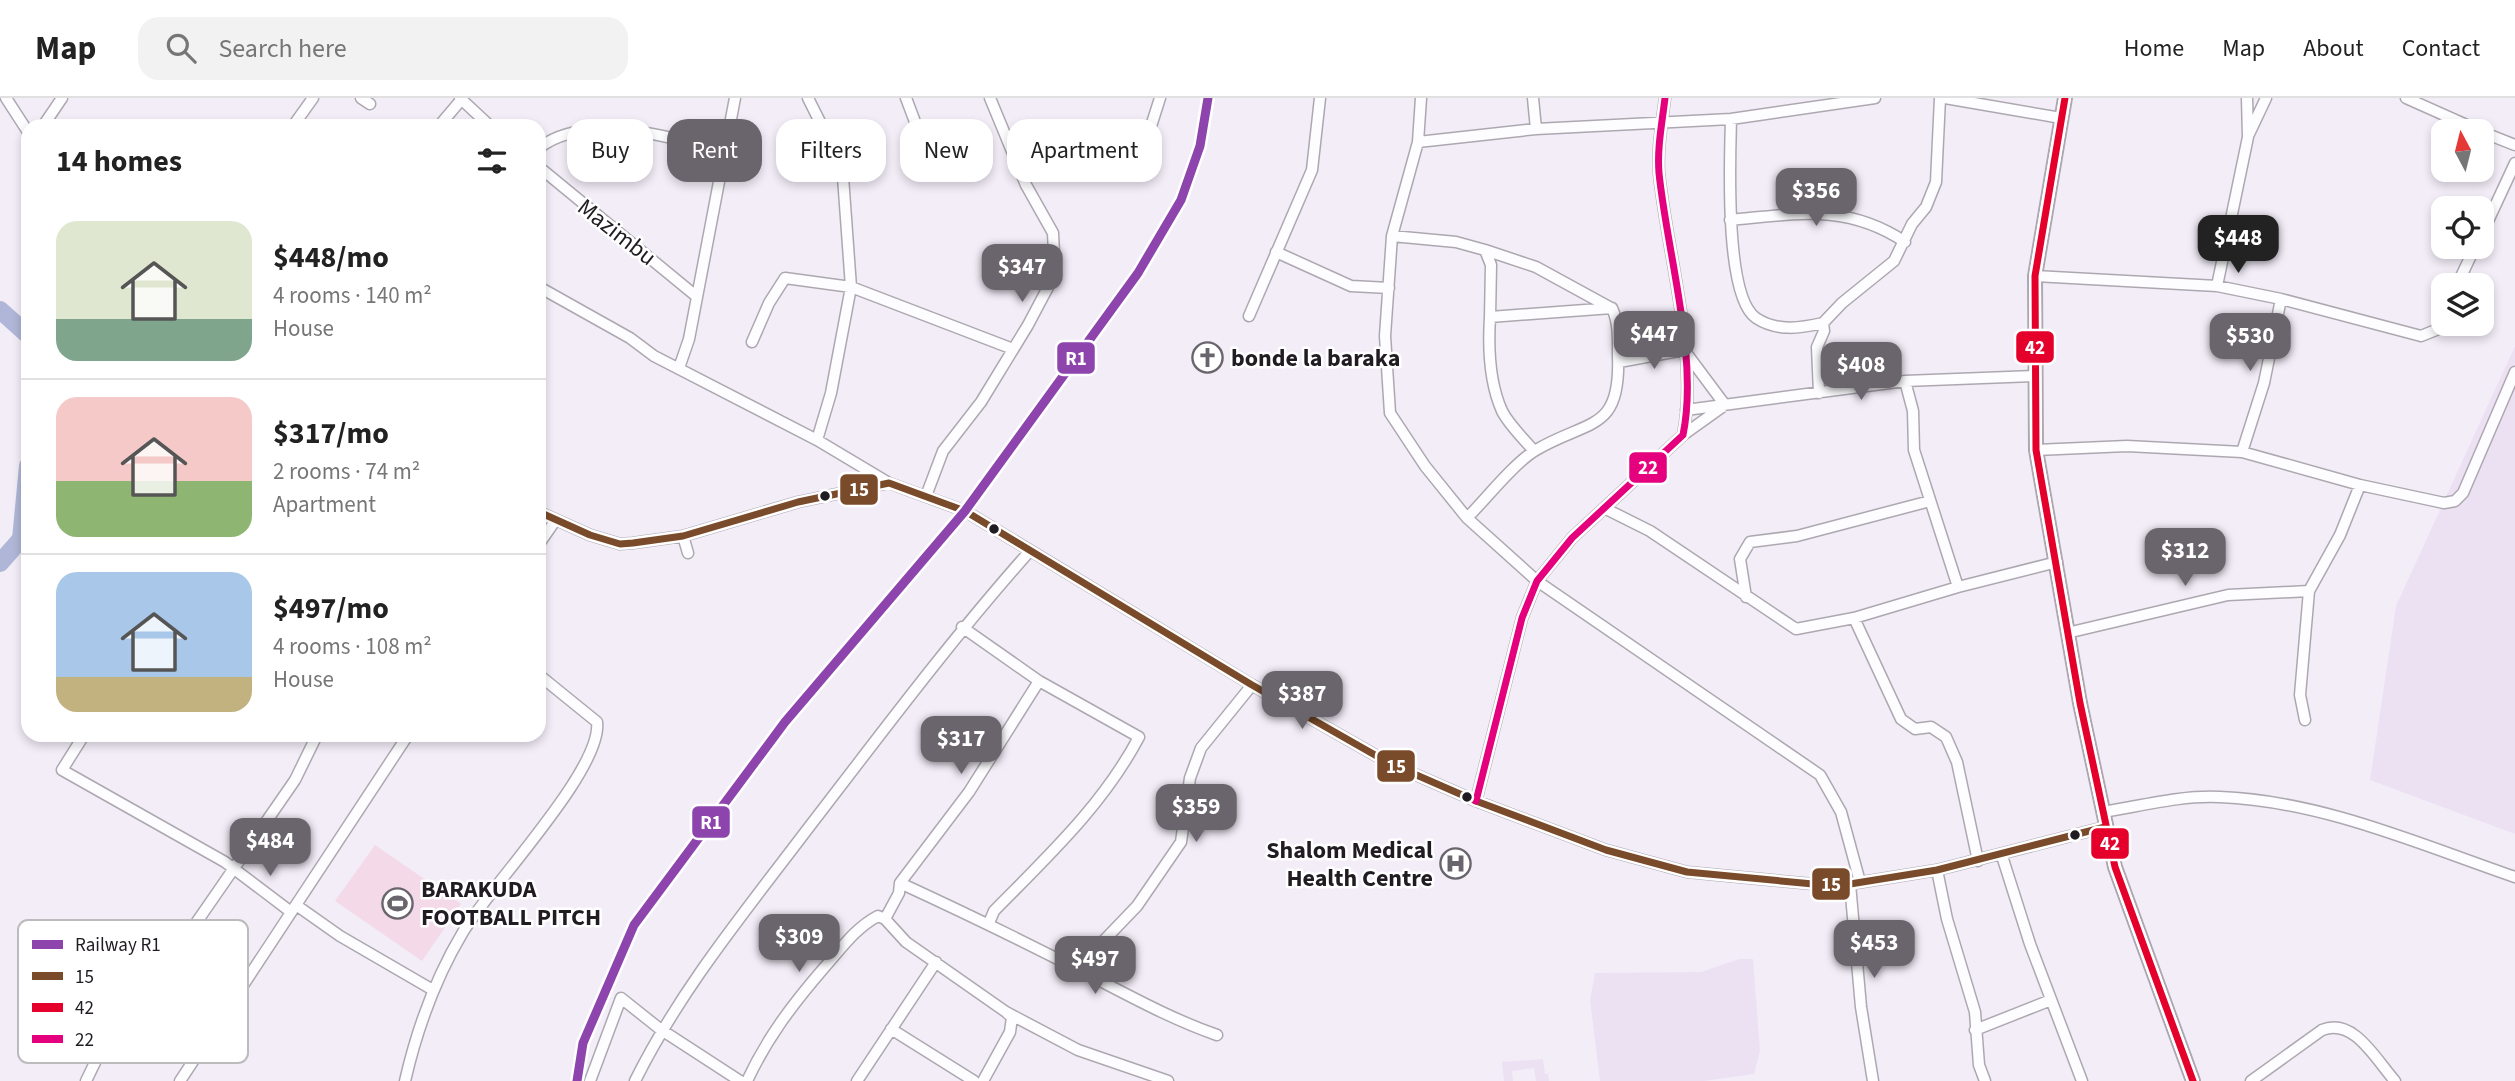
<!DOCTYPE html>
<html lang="en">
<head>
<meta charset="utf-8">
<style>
  :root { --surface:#fff; --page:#f2f2f2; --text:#222; --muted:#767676; --line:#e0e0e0; --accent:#6a656d }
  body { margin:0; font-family:"Source Sans 3",sans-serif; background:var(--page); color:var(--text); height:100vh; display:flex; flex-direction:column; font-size:26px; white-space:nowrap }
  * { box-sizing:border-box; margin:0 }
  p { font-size:23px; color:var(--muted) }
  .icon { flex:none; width:38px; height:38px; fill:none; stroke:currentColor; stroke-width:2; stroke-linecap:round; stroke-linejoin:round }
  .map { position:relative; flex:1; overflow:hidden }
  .side { position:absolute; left:21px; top:21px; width:525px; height:623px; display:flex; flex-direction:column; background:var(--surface); border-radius:21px; box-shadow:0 4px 10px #0003 }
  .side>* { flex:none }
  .banner { position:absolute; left:567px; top:21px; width:665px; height:63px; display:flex; gap:14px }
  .needle { width:46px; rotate:353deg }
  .tools { position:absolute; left:2431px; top:21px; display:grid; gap:14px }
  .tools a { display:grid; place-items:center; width:63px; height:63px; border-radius:14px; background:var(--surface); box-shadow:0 4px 10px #0003; font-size:35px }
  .price { position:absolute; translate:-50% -60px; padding:0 16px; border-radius:14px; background:var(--accent); color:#fff; font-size:23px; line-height:46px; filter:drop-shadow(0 2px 4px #0008) }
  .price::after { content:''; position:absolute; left:50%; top:42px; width:21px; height:16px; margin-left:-10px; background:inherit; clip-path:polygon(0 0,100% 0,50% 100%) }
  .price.on { background:#222; color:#fff }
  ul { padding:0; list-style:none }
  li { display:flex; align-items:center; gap:21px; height:175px; padding:0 35px }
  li+li { border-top:2px solid var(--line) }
  li span { display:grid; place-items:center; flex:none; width:196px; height:140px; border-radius:21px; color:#555 }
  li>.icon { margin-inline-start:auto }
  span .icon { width:84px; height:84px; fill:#fffc; stroke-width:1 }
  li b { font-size:30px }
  h2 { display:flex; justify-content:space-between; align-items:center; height:84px; padding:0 35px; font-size:30px }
  .tag { padding:0 24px; border-radius:21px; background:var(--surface); box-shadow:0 4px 10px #0003; font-size:24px; line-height:63px }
  .tag.on { background:var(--accent); color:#fff }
  header { display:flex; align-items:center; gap:42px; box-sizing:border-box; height:98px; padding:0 35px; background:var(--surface); border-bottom:2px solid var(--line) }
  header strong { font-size:33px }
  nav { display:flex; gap:38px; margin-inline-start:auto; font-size:24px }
  .search { width:490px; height:63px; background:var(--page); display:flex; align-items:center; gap:18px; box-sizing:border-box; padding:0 24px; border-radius:21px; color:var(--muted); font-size:26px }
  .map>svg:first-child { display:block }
</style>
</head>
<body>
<header>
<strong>Map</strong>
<div class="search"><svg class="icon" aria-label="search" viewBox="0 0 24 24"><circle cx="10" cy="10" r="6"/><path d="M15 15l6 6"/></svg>Search here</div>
<nav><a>Home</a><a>Map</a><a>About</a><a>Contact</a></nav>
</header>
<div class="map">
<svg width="2515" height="983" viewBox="0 0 2515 983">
  <rect width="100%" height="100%" fill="#f3edf8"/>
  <path fill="#ece1f3" d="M2515,248v488l-145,-54 26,-174z
    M1739,861h14l7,92 -6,23 -50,7h-104l-10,-81 5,-27 106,-1z
    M1543,961l2,15h3l1,7h-13l-2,-13 -22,3 1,10h-9l-2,-19z"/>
  <path fill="#f4dae9" d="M375,747l86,59 -39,57 -87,-60z"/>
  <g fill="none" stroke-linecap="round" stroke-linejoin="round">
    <path stroke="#b0b6d7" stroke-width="18" d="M0,212l28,25
      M0,465l21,-24 7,-73"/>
    <defs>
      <path id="minor" d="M6,0l22,34
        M361,0l9,6
        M460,0l30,28
        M808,0l29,58 6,21 8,110 -20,106 -14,47
        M906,0l26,69
        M1421,0l-3,44 -26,94 -7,100 5,77 35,53 42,52 70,63 283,194 21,37 19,70
        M1533,0l3,31
        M1945,0l116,20
        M2406,0l74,33
        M1731,21c-1,39 -7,177 25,199 21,14 45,10 67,5
        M43,28l19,-28
        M293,28l20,-28
        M439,28l22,-26
        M2482,34l33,13
        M2249,36l17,-36
        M1146,44l14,-44
        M1418,44l118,-13 195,-10 144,-21
        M539,50c47,-36 135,-12 186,6
        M539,69l157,129
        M1730,122c66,-6 116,-17 175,22
        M2482,136l33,-71
        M1392,138l64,6 29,8 6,15 -1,52
        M1485,152l51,17 75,41
        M1276,154l75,34 38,2
        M2035,178l182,10 64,13 140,37 15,-6 7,-14
        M2457,187l18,-38
        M2217,188l31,-149 -1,-39
        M539,189l91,51 24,18 163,84 72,43
        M1249,218l63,-146 8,-72
        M752,244l17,-39 16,-25 66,9 162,62
        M1619,264l65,-12 41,55 -42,30
        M679,270l10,-29 46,-241
        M1905,283l8,30 1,39 44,137
        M1819,295l-2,-46 7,-16 -1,-8 19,-20 52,-42 18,-37 14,-17 10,-25 4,-84
        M1686,312l219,-29 130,-5
        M2036,352l91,-4 115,6 118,33 84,18 11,-2 8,-8 52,-121
        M2242,354l22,-69 17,-84
        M926,398l17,-45 38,-49 47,-77 27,-51 -2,-41 -27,-48 -36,-87
        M1606,411l44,22 146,98 58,-11 104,-31 99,-25
        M539,414l51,23 30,9 13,-1 50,-7 115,-34 91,-19 76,28 287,174 137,78 87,38 130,49 81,22 126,12h37l87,-14 168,-43
        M1467,420c18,-18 48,-56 69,-68 53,-31 85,-18 82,-94 0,-16 1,-33 -6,-48l-122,9c-2,31 -1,65 12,94 7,14 22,28 32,40
        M683,438l5,17
        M539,446l16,-23
        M1746,499l-6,-38 10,-17 47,-6 133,-35
        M1854,520l47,101 14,10 16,-2 15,10 11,25 21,99
        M962,529l77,54 100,56c-36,68 -91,119 -145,174l-5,12
        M2067,535l161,-38 81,-4
        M1039,583l-70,111 -69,91 -1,10 -14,26 21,23 100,70 72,38 90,31
        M2305,622l-5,-25 9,-104 31,-56 20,-50
        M84,637l-22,35 163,92 66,50
        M1476,703l46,-183 15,-37 35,-43 111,-103c16,-78 -16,-182 -24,-262 -2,-25 3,-50 6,-75
        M2103,714c38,-6 78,-17 117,-15 102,4 199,47 295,80
        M2002,758l28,88 52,137
        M1937,772l10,49 28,93 4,53 6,16
        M900,785c63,29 125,59 187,91 43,22 84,45 130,61
        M1850,786l11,123 12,74
        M296,807l44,31 93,54
        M1085,875l5,-18 47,-49 44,-64 9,-64 11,-30 51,-63
        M891,931l83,52
        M1975,932l76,-30
        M86,983l16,-33 29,-31 164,-237 22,-45
        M180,983l228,-346
        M405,983c12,-52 31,-104 58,-149 27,-46 140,-163 134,-210l-58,-47
        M590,983l31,-83 39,31 80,52
        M635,983c44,-89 108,-167 168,-246 74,-96 146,-193 226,-283
        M747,983c20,-43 45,-76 76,-112 17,-19 32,-41 55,-53l7,3
        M857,983l79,-119
        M983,983l27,-49 2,-15 -5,-4
        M2251,983l71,-51c32,-13 54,30 73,51"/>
      <path id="tertiary" d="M2065,0l-30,178 1,174 44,253 35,164 78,214"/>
    </defs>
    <use href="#minor" stroke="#ada8b0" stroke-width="13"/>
    <use href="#tertiary" stroke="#ada8b0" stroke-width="16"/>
    <use href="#minor" stroke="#fdfcfe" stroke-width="10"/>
    <use href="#tertiary" stroke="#fdfcfe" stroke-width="12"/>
    <defs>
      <path id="bus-1" d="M539,414l51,23 30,9 13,-1 50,-7 115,-34 91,-19 76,28 287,174 137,78 87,38 130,49 81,22 126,12h37l87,-14 168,-43"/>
      <path id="bus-2" d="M2065,0l-30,178 1,174 44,253 35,164 78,214"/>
      <path id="bus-3" d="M1476,703l46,-183 15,-37 35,-43 111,-103c16,-78 -16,-182 -24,-262 -2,-25 3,-50 6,-75"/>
    </defs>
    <use href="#bus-1" stroke="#fff" stroke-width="12"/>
    <use href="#bus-2" stroke="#fff" stroke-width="12"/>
    <use href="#bus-3" stroke="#fff" stroke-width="12"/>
    <use href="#bus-1" stroke="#7a4b2a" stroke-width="7"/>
    <use href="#bus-2" stroke="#e4002b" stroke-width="7"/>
    <use href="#bus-3" stroke="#e5007d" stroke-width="7"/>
    <defs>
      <path id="rail-1" d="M577,983l6,-38 51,-118 151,-203 180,-211 173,-238 43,-73 19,-54 8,-48"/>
    </defs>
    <use href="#rail-1" stroke="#fff" stroke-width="14"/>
    <use href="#rail-1" stroke="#8e44ad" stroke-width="9"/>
  </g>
  <defs>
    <symbol id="church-ring" viewBox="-11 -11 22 22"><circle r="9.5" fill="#fff" stroke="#6a656d" stroke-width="1.5"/><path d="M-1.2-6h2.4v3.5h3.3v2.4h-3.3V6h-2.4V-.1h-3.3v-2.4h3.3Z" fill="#6a656d"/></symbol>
    <symbol id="hospital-ring" viewBox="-11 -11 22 22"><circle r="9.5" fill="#fff" stroke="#6a656d" stroke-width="1.5"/><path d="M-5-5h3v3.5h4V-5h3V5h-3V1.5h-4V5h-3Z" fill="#6a656d"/></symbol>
    <symbol id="stadium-ring" viewBox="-11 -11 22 22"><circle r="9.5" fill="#fff" stroke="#6a656d" stroke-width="1.5"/><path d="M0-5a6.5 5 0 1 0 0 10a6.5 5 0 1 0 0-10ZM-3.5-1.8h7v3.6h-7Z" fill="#6a656d"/></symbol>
  </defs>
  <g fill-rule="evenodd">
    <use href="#church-ring" x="1190" y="242" width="35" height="35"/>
    <use href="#hospital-ring" x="1438" y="748" width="35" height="35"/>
    <use href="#stadium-ring" x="380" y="788" width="35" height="35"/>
  </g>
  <g fill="#201c22" stroke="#fff" stroke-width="2.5">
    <circle cx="825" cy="398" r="6"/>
    <circle cx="994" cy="431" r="6"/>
    <circle cx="1467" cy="699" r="6"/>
    <circle cx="2075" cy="737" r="6"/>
  </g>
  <g text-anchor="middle" stroke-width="5" stroke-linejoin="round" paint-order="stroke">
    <g font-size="24" fill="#201c22" stroke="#fff">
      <text transform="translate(617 134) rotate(38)" y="8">Mazimbu</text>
    </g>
    <g font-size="24" font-weight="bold" fill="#201c22" stroke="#fff" text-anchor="start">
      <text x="1231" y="268">bonde la baraka</text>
      <text x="1433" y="760" text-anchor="end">Shalom Medical<tspan x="1433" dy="28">Health Centre</tspan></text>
      <text x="421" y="799">BARAKUDA<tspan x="421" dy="28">FOOTBALL PITCH</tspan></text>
    </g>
  </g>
  <rect x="18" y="822" width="230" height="143" rx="10" fill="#fff" stroke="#bcbbbd" stroke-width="2"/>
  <rect x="32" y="842" width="31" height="9" fill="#8e44ad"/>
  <rect x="32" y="874" width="31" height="8" fill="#7a4b2a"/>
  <rect x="32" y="905" width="31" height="9" fill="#e4002b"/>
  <rect x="32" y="937" width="31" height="8" fill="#e5007d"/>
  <g font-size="19" fill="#201c22">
    <text x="75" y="853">Railway R1</text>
    <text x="75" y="885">15</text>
    <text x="75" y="916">42</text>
    <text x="75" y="948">22</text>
  </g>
  <g stroke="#fff" stroke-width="2.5">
    <rect x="2015" y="232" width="40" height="34" rx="7" fill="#e4002b"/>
    <rect x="1056" y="243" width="40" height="34" rx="7" fill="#8e44ad"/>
    <rect x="1628" y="353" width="40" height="33" rx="7" fill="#e5007d"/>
    <rect x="839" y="375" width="40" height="33" rx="7" fill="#7a4b2a"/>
    <rect x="1376" y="651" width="40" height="34" rx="7" fill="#7a4b2a"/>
    <rect x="691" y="707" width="40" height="34" rx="7" fill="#8e44ad"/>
    <rect x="2090" y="729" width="40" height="33" rx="7" fill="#e4002b"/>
    <rect x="1811" y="769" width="40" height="34" rx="7" fill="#7a4b2a"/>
  </g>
  <g font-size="19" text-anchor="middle" font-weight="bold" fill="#fff">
    <text x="2035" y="256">42</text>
    <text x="1076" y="267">R1</text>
    <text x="1648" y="376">22</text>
    <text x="859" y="398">15</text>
    <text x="1396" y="675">15</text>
    <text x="711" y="731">R1</text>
    <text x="2110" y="752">42</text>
    <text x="1831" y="793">15</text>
  </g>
</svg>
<div class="tools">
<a><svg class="needle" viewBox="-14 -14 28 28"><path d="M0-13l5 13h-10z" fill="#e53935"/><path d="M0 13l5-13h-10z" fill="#767676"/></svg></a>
<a><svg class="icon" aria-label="locate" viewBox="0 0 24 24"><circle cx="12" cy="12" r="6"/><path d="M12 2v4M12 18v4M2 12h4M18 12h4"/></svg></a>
<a><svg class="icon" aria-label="layers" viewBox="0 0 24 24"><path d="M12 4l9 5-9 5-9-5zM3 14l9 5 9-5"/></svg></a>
</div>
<b class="price" style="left:1816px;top:130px">$356</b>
<b class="price on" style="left:2238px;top:177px">$448</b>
<b class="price" style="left:1022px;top:206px">$347</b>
<b class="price" style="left:1654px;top:273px">$447</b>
<b class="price" style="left:2250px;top:275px">$530</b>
<b class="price" style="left:1861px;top:304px">$408</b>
<b class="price" style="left:2185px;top:490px">$312</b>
<b class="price" style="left:1302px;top:633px">$387</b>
<b class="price" style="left:961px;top:678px">$317</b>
<b class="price" style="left:1196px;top:746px">$359</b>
<b class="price" style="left:270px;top:780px">$484</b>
<b class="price" style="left:799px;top:876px">$309</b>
<b class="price" style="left:1874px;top:882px">$453</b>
<b class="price" style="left:1095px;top:898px">$497</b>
<div class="banner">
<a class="tag">Buy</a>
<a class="tag on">Rent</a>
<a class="tag">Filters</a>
<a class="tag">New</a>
<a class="tag">Apartment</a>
</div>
<section class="side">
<h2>14 homes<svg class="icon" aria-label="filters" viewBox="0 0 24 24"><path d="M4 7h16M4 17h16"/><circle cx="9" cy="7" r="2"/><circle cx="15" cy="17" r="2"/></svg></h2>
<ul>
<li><span style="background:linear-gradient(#dfe7d0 70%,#7fa58c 0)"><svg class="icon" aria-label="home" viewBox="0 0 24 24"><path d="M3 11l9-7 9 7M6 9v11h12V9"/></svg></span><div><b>$448/mo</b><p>4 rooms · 140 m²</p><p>House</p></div></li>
<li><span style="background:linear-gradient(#f6c9c9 60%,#8fb573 0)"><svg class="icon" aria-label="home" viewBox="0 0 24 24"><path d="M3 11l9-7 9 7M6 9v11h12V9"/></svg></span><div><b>$317/mo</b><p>2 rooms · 74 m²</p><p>Apartment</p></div></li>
<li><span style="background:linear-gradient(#a9c7e8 75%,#c2b280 0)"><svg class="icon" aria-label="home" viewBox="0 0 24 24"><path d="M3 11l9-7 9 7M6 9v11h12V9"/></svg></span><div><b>$497/mo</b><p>4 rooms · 108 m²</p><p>House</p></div></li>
</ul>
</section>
</div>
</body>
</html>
